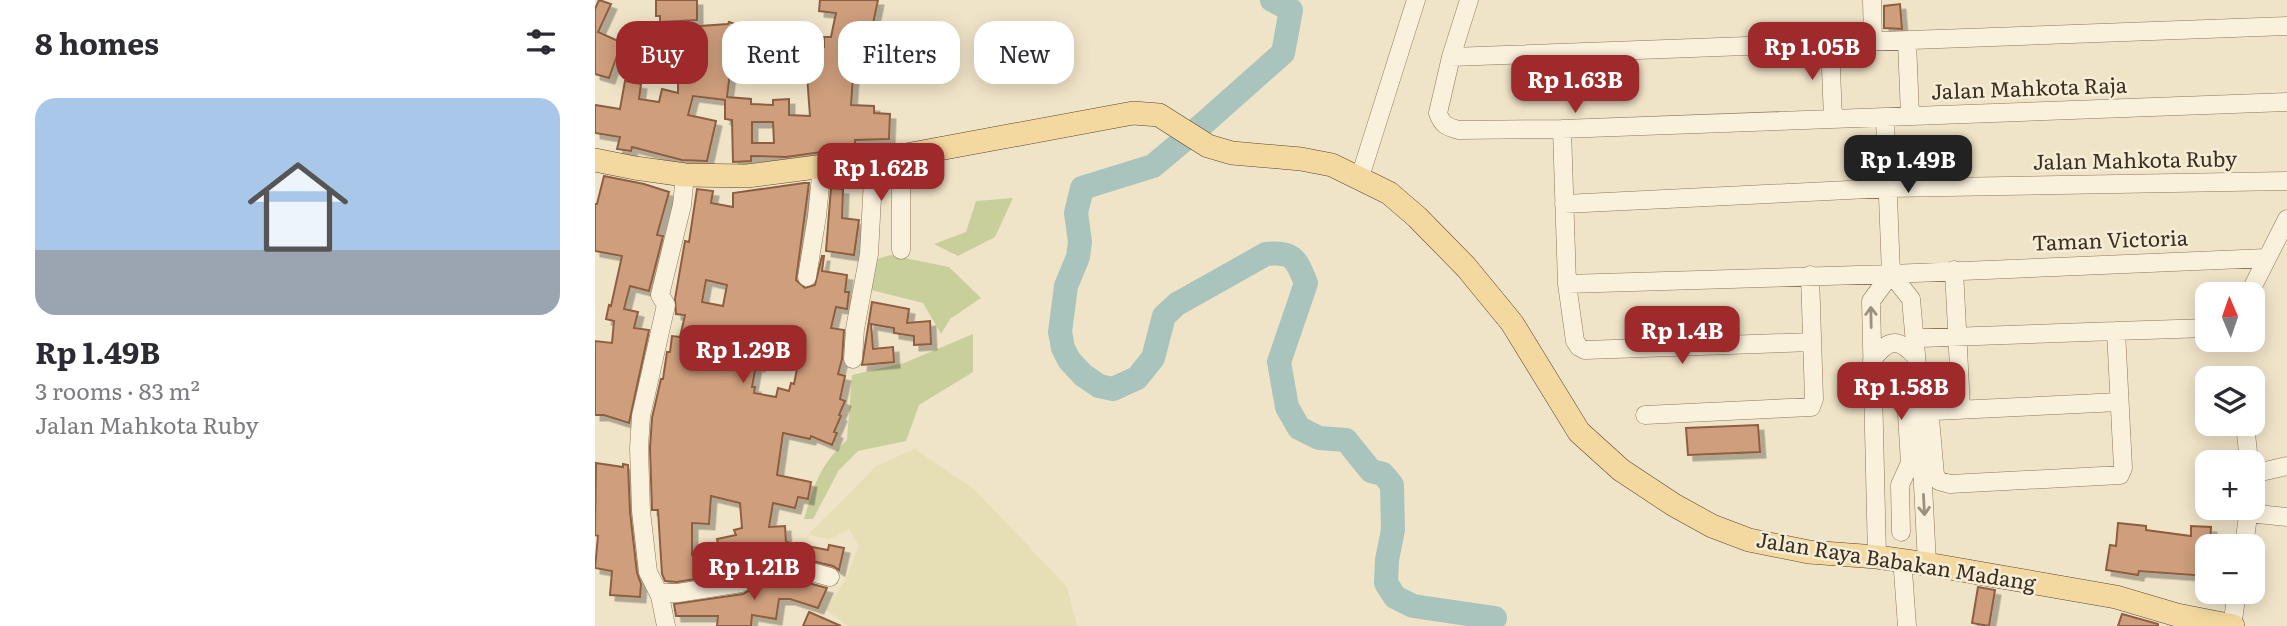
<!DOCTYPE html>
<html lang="en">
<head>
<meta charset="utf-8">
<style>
  :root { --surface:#fff; --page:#f2f2f3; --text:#2b2b33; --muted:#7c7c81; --line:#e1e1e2; --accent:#9e2a2b }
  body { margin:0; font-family:Literata,serif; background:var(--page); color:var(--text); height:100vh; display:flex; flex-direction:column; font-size:26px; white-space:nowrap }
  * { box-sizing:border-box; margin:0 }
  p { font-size:23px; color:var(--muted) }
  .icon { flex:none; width:38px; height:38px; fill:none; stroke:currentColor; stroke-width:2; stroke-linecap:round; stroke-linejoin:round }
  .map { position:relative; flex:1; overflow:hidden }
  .side { display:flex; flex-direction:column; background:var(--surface); width:595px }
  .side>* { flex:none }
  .top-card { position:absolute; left:21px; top:21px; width:665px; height:63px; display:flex; gap:14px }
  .needle { width:46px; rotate:358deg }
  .tools { position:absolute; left:1600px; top:282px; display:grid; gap:14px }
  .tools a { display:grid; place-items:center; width:70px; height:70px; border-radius:14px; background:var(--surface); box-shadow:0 4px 18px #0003; font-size:35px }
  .price { position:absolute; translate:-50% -60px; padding:0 16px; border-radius:14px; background:var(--accent); color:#fff; font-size:23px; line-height:46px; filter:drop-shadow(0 2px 4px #0008) }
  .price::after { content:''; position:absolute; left:50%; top:42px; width:21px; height:16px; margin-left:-10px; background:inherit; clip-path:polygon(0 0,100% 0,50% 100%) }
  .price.on { background:#222; color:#fff }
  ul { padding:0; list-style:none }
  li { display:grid; align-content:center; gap:14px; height:371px; padding:0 35px }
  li+li { border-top:2px solid var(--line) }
  li span { display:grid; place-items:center; height:217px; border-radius:21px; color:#555 }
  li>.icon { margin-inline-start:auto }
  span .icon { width:126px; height:126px; fill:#fffc; stroke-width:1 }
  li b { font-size:30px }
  h2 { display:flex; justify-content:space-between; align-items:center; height:84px; padding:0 35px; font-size:30px }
  .chip { padding:0 24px; border-radius:21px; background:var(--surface); box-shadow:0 4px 18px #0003; font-size:24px; line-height:63px }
  .chip.on { background:var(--accent); color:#fff }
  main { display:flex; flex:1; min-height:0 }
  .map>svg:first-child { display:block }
</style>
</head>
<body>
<main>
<section class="side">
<h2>8 homes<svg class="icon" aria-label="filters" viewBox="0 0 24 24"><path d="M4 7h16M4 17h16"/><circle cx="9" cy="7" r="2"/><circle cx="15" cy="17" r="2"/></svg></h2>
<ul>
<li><span style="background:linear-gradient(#a9c7e8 70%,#9aa5b1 0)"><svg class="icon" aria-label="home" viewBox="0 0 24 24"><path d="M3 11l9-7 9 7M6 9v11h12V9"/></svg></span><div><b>Rp 1.49B</b><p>3 rooms · 83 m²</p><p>Jalan Mahkota Ruby</p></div></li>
</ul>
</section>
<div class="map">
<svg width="1692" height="626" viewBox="0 0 1692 626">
  <defs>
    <filter id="shadow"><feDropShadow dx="5.5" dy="5.5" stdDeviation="0" flood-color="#0004"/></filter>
  </defs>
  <rect width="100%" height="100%" fill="#f0e4c8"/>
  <path fill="#e6deb5" d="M320,449l59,40 93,98 10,39h-229l-23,-17 20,-28 14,-35 -10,-17 -19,10 -22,-4 68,-69z"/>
  <path fill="#c9cf9b" d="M418,198l-18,39 -37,19 -24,-12 32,-12 10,-31z
    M295,255l59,12 32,31 -31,21 -9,15 -18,-31 -52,-13 3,-30z
    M378,334v38l-54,33 -13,36 -48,10 -19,19 -26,49h-9c11,-36 15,-53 43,-79l5,-65 52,-12z"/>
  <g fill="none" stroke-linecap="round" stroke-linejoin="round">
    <path stroke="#a9c4bc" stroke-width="24" d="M677,0l19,10 -8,43 -80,71 -50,42 -71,22 -6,25 4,29 -2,15 -12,29 -6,46 3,16 6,12 14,15 16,11 14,3 24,-11 16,-20 11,-42 13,-12 89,-50c28,-3 30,5 40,29l-27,79 8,45 12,21 20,10 27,2 25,31 12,3 9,11 1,45 -6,30 -1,23 9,14 18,9 82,12"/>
  </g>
  <path fill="#cf9f7d" stroke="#8d5f41" stroke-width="2" fill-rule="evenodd" filter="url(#shadow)" d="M4,0l12,4 -13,28 27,12 -8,12 -8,22 -14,-4v-65z
    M61,0h41v20l-37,2v-6h-4z
    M225,0h58l-8,38 -14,-3 -5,70 23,1v7l16,1 -1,25 -34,1v8l-26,1v2l-43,6 -35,-1v5l-18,1 -1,-42 -7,-1v-19l-32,-4 -5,19 28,6 -9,40 -25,-1 -50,-13 -1,4 -14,-2 3,-12 -25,-4v-28l25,4 5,-28 16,3 -2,15 20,3 3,-13 16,4v-13l15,1 7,-55 28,-2 1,-2 15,5 -11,38h-2l-4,32 24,2v5l22,1v-5l16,-1v16l21,1 -5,-68 19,-1v-10h7l5,-24 -17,-2zM157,122h21l1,21h-22z
    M1305,4l2,25 -18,-1v-22z
    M9,176l40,8 25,8 -12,43 6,1 -14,55 -19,-5 -6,23 14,3 -4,16 15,2 -20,93 -25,-8h-9v-74l17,2 2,-22 -8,-2 3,-14 2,1 11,-50 -27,-5v-47h2z
    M209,183h5l-13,97 9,8 10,-3 7,-29h2l-2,15 25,4 -2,17h4l-2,17 -11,-2 -5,21 13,2 -2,29 -4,15 7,2 -5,23 5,2 -6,14 2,1 -7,16 3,1 -5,12 -21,-9 -1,3 -27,-6 -6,42 34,7 -3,17 -10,-2 -3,11 -22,-5 -4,24 16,-1 1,16 42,8 1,-5 15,3 -5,22 -6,-4 -54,-13 -21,7 -21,12 -60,10 -12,-1 -3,-7 -4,-64h-6l-2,-62 2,-30 9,-39h2l4,-27h3l2,-16 8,1 5,-22 -9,-1 -1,-15 10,-58 4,1 8,-53 16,2 -2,12 22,4v-14zM111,280l21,5 -4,21 -21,-4zM170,352l34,7 -5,25 -3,-1 -2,8 -11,-3 -2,9 -22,-4 1,-6h-3l4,-22 3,1 2,-10h3zM116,496l29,7 2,25 -8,2 2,5 -19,4 2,9 -27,7v-32l17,1z
    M236,188l12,1 -1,29 17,2 -5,35 -28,-4z
    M277,302l37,7 -2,14 23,-2 1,23 -17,1v-9l-20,-3v-5l-23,-4 2,25 20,-2 1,15 -32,3z
    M1163,425l2,27 -72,3 -2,-27z
    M1,463l27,4v-3l5,1 2,47 7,61 4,11 -1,13 -30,-2 2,-24 -17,-3 3,-32 -3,-1z
    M1523,523l28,3v4l45,6v-10l20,1 -1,19h-3v30l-68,-5 -1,4 -32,-5 4,-25 6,1z
    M187,576l45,12 -9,20 -28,-9h-11l-3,20 -24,-4 -1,11h-34l1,-10h-42l-2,-12 69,-10 24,-13z
    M1383,587l17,3 -6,36 -17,-3z
    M214,612l32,14h-38z
    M1527,614l36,10v2h-40z"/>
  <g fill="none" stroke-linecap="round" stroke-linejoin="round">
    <defs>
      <path id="minor" d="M874,0l-18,57 -13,56c4,12 9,14 21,17l103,-1 5,155 8,57 4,6 6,3 227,-8
        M1277,0l1,42
        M1312,41l3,75
        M1235,44l3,75
        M856,57l836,-31
        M1290,119l6,155
        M967,129l725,-27
        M306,156v94
        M765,177l56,-177
        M969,204l325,-16 398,-7
        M1359,270l7,138
        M1296,274l20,25 6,67 10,198
        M212,277l10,-61 5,-50
        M972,284l324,-10 376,-16
        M1654,294l38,-75
        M1326,338l195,-7
        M258,359l2,-30 14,-75 5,-94
        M1277,360c16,-20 25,-24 44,-3
        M1524,402l-184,9 -5,7 5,57 4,6 11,3 170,-9 3,-7 -7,-137 91,-3
        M1610,403h2
        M1050,415l166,-8 3,-8 -4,-124
        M1650,424l4,38
        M1657,474l35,-8
        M1653,513l39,4
        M1306,532l-1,-47 10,-22 -5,-81 4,-8 8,-8
        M1649,546l5,-38
        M1282,557l-6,-256 20,-27
        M1308,571l4,55
        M64,593h19l63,-10 21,-12 20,-7 48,13
        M71,626l-6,-30 -12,-24 -7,-61 -2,-63 2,-32 25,-111 -6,-10 22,-90 3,-30
        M1637,626l5,-34"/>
      <path id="major" d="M0,160l40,8 50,7 62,1 154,-20 232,-43 26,2 49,31 24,7 69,6 31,6 57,28 28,24 49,50 46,56 67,109 42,38 53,35 38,21 37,14 60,12 68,5 50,7 189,33 61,18 56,11"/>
    </defs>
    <use href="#minor" stroke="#8d765c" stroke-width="19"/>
    <use href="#major" stroke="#5b4430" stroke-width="24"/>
    <use href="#minor" stroke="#faf1dc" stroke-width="18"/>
    <use href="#major" stroke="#f3d9a0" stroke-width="23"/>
  </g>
  <defs><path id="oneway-shaft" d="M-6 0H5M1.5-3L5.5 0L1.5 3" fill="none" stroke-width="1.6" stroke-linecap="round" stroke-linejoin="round" transform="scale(1.75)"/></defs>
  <g stroke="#9c907e">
    <use href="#oneway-shaft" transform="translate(1276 317) rotate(-91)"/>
    <use href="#oneway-shaft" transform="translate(1329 505) rotate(87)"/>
  </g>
  <g text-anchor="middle" stroke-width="5" stroke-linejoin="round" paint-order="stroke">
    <g font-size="21" fill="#3d2e20" stroke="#f7eed8">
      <text transform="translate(1434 89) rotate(-2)" y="7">Jalan Mahkota Raja</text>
      <text transform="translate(1540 161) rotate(-1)" y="7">Jalan Mahkota Ruby</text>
      <text transform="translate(1515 241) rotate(-2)" y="7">Taman Victoria</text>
      <text transform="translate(1301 562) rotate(9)" y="7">Jalan Raya Babakan Madang</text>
    </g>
  </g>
</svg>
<div class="tools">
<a><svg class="needle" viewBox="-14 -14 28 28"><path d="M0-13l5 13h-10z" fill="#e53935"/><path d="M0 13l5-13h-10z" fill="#7c7c81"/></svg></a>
<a><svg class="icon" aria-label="layers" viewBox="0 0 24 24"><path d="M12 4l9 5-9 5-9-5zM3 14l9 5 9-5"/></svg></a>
<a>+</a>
<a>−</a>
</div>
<b class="price" style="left:1217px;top:82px">Rp 1.05B</b>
<b class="price" style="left:980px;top:115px">Rp 1.63B</b>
<b class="price on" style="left:1313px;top:195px">Rp 1.49B</b>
<b class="price" style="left:286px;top:203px">Rp 1.62B</b>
<b class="price" style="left:1087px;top:366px">Rp 1.4B</b>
<b class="price" style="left:148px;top:385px">Rp 1.29B</b>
<b class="price" style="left:1306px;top:422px">Rp 1.58B</b>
<b class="price" style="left:159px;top:602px">Rp 1.21B</b>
<div class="top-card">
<a class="chip on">Buy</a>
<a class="chip">Rent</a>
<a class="chip">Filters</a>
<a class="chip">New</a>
</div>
</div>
</main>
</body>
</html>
